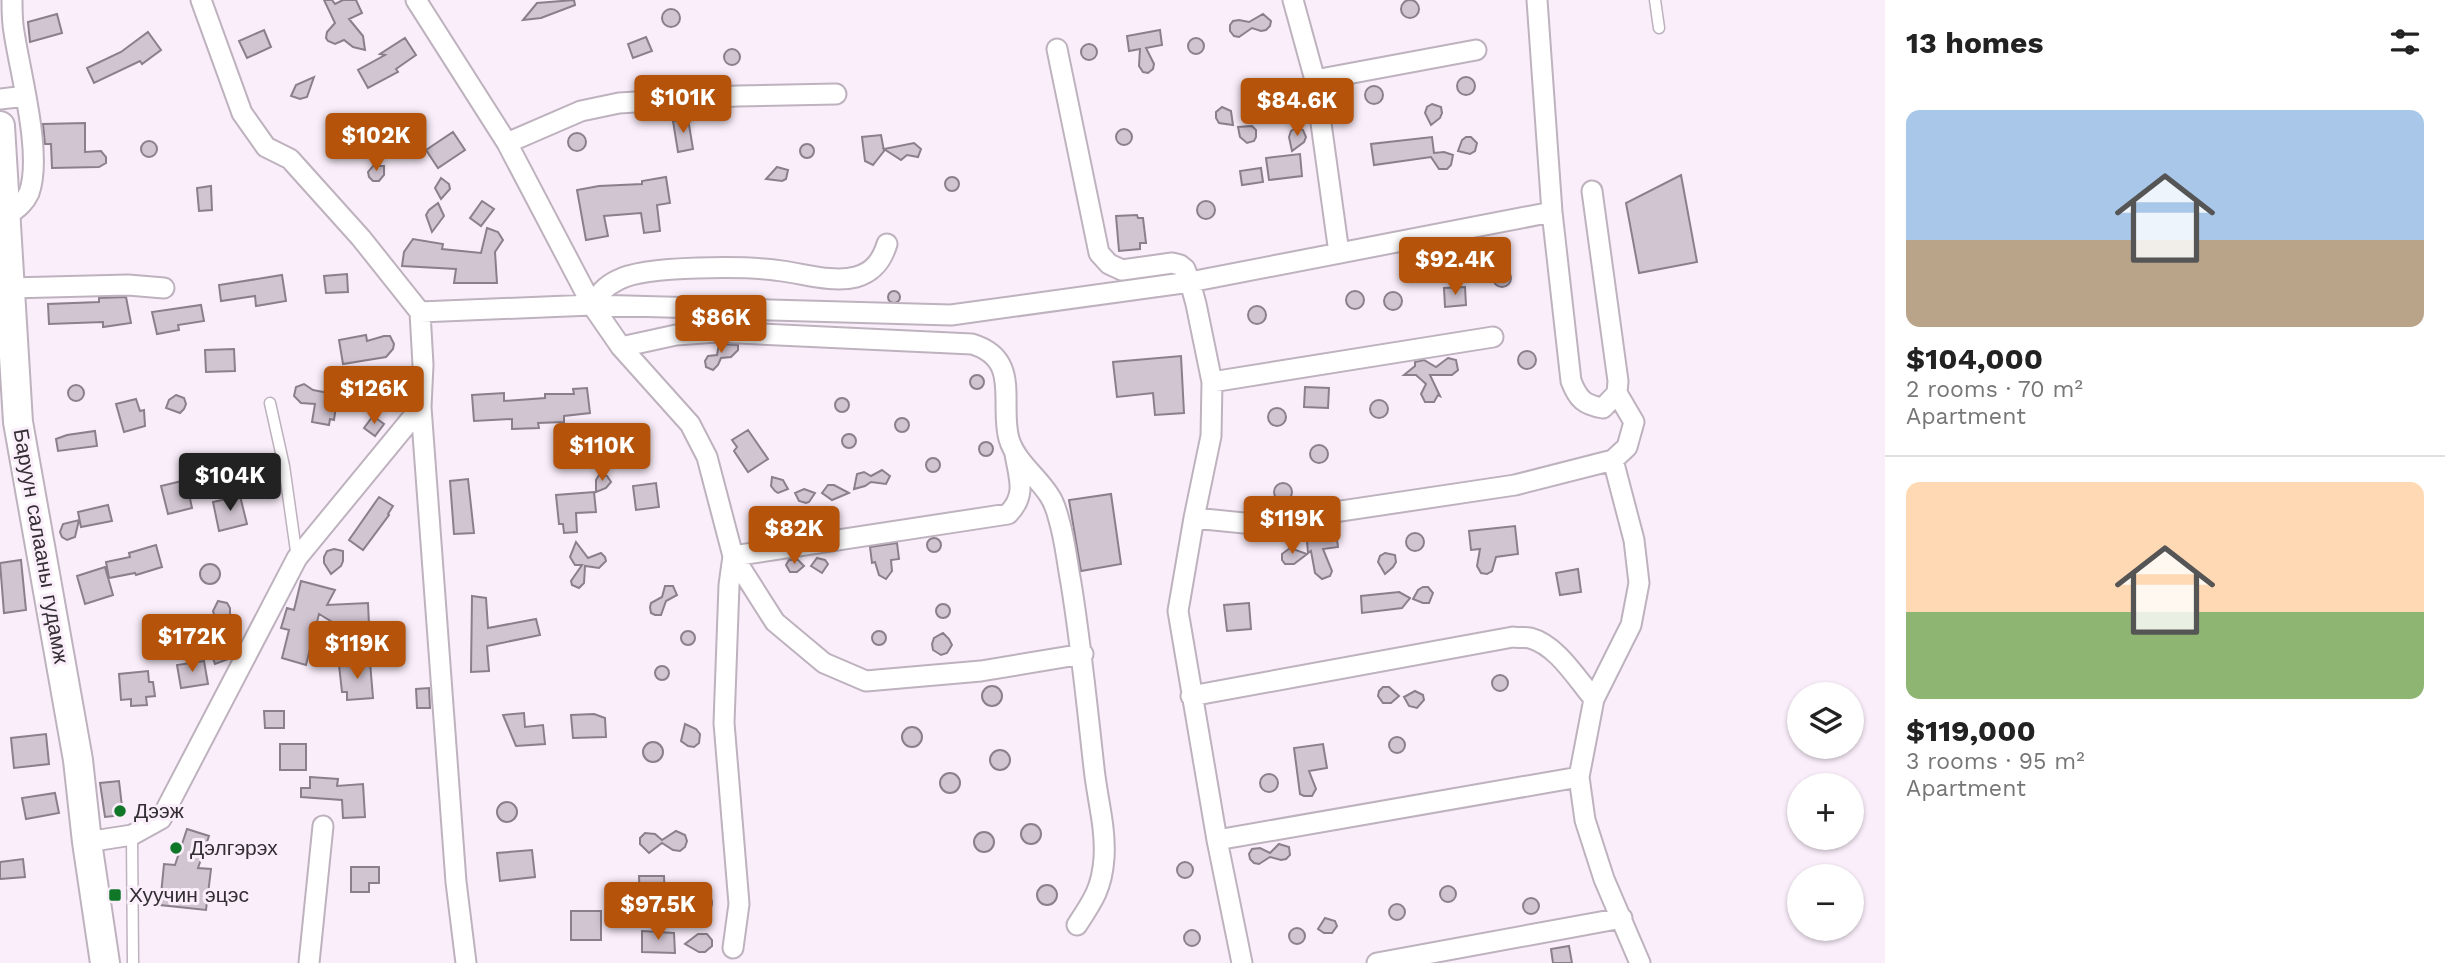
<!DOCTYPE html>
<html lang="en">
<head>
<meta charset="utf-8">
<style>
  :root { --surface:#fff; --page:#f6f6f6; --text:#222; --muted:#767676; --line:#e0e0e0; --accent:#b45309 }
  body { margin:0; font-family:"Work Sans",sans-serif; background:var(--page); color:var(--text); height:100vh; display:flex; flex-direction:column; font-size:26px; white-space:nowrap }
  * { box-sizing:border-box; margin:0 }
  p { font-size:23px; color:var(--muted) }
  .icon { flex:none; width:38px; height:38px; fill:none; stroke:currentColor; stroke-width:2; stroke-linecap:round; stroke-linejoin:round }
  .map { position:relative; flex:1; overflow:hidden }
  .sheet { display:flex; flex-direction:column; background:var(--surface); width:560px }
  .sheet>* { flex:none }
  .buttons { position:absolute; left:1787px; top:682px; display:grid; gap:14px }
  .buttons a { display:grid; place-items:center; width:77px; height:77px; border-radius:50%; background:var(--surface); box-shadow:0 2px 5px #0004; font-size:35px }
  .price { position:absolute; translate:-50% -60px; padding:0 16px; border-radius:7px; background:var(--accent); color:#fff; font-size:23px; line-height:46px; filter:drop-shadow(0 2px 4px #0008) }
  .price::after { content:''; position:absolute; left:50%; top:42px; width:21px; height:16px; margin-left:-10px; background:inherit; clip-path:polygon(0 0,100% 0,50% 100%) }
  .price.active { background:#222; color:#fff }
  ul { padding:0; list-style:none }
  li { display:grid; align-content:center; gap:14px; height:371px; padding:0 21px }
  li+li { border-top:2px solid var(--line) }
  li span { display:grid; place-items:center; height:217px; border-radius:14px; color:#555 }
  li>.icon { margin-inline-start:auto }
  span .icon { width:126px; height:126px; fill:#fffc; stroke-width:1 }
  li b { font-size:30px }
  h2 { display:flex; justify-content:space-between; align-items:center; height:84px; padding:0 21px; font-size:30px }
  main { display:flex; flex:1; min-height:0 }
  .map>svg:first-child { display:block }
</style>
</head>
<body>
<main>
<div class="map">
<svg width="1885" height="963" viewBox="0 0 1885 963">
  <rect width="100%" height="100%" fill="#faeefa"/>
  <path fill="#d1c5d1" stroke="#8a7f8a" stroke-width="2" d="M324,0h8l3,4 8,-4h13l6,13 -13,6 14,17 2,14 -12,-3 -9,-7 -9,4 -7,-3 -2,-3 1,-6 8,-9z
    M574,0l1,5 -34,13 -18,2 14,-17z
    M1401 9a9 9 0 1 1 18 0a9 9 0 1 1-18 0Z
    M662 18a9 9 0 1 1 18 0a9 9 0 1 1-18 0Z
    M57,14l5,19 -32,9 -2,-20z
    M1263,14l8,7 -1,5 -4,4 -5,1 -9,-3 -13,9 -5,-1 -4,-5v-6l3,-4 6,-1 10,2z
    M264,30l7,17 -24,11 -8,-17z
    M1160,30l2,15 -16,3 8,16 -1,5 -5,4 -5,-1 -4,-6 1,-17 -11,2 -2,-15z
    M148,32l13,18 -19,14 -2,-3 -46,22 -7,-15 34,-16z
    M646,37l6,14 -19,7 -5,-14z
    M405,38l11,17 -20,14 2,3 -30,16 -10,-18 27,-15 -5,-1z
    M1188 46a8 8 0 1 1 16 0a8 8 0 1 1-16 0Z
    M1081 52a8 8 0 1 1 16 0a8 8 0 1 1-16 0Z
    M724 57a8 8 0 1 1 16 0a8 8 0 1 1-16 0Z
    M314,77l-7,20 -7,2 -9,-3 5,-11z
    M1457 86a9 9 0 1 1 18 0a9 9 0 1 1-18 0Z
    M1365 95a9 9 0 1 1 18 0a9 9 0 1 1-18 0Z
    M1432,104l9,3 1,6 -2,5 -9,7 -6,-12 2,-6z
    M1222,107l9,4 2,14 -14,-2 -3,-5v-6z
    M688,119l5,30 -15,3 -5,-31z
    M85,123v29l16,-1 5,6v6l-7,4 -47,1 -1,-24h-6l-2,-20z
    M341,123l9,5 11,-1 5,4 1,9 -9,5 -9,-5h-13l-4,-5v-6l4,-4z
    M1252,126l4,4v7l-2,4 -7,2 -7,-6 -2,-10z
    M1296,128l7,2 3,7 -2,5 -12,9 -3,-14 2,-6z
    M1116 137a8 8 0 1 1 16 0a8 8 0 1 1-16 0Z
    M453,132l12,18 -27,18 -12,-18z
    M568 142a9 9 0 1 1 18 0a9 9 0 1 1-18 0Z
    M881,135l3,16 -11,14 -8,-4 -3,-24z
    M1432,137l2,16 10,-1 9,3 -2,10 -4,4h-8l-8,-12 -57,8 -3,-21z
    M1466,137h5l6,6 -2,8 -5,3 -12,-3 4,-11z
    M141 149a8 8 0 1 1 16 0a8 8 0 1 1-16 0Z
    M914,143l7,6 -3,8 -11,-2 -6,5 -17,-11z
    M800 151a7 7 0 1 1 14 0a7 7 0 1 1-14 0Z
    M1300,154l2,22 -33,4 -3,-22z
    M373,166h11v9l-5,6h-6l-4,-4 -1,-5z
    M777,167l11,3 -2,9 -4,2 -16,-2z
    M1261,168l2,14 -21,3 -2,-14z
    M1681,175l16,87 -58,11 -13,-70z
    M945 184a7 7 0 1 1 14 0a7 7 0 1 1-14 0Z
    M666,177l4,26 -13,2 3,26 -16,2 -3,-20 -37,3 4,20 -22,4 -9,-50 22,-4 43,-2v-3z
    M441,178l8,6 1,5 -9,10 -6,-11z
    M211,186l1,24 -13,1 -2,-23z
    M482,201l12,8 -13,17 -11,-8z
    M1197 210a9 9 0 1 1 18 0a9 9 0 1 1-18 0Z
    M438,203l6,13 -12,16 -6,-17 3,-5z
    M1137,215l1,3h5l3,25h-6v6l-21,2 -3,-35z
    M487,228l11,4 5,8 -8,12 2,31h-43l2,-14 -54,-3 2,-14 9,-13 30,5 -1,5 39,4z
    M1493 278a9 9 0 1 1 18 0a9 9 0 1 1-18 0Z
    M347,274l1,18 -22,1 -2,-17z
    M282,275l4,26 -30,5 -1,-10 -34,5 -2,-16z
    M1465,287l1,18 -21,2 -1,-19z
    M888 297a6 6 0 1 1 12 0a6 6 0 1 1-12 0Z
    M1346 300a9 9 0 1 1 18 0a9 9 0 1 1-18 0Z
    M1384 301a9 9 0 1 1 18 0a9 9 0 1 1-18 0Z
    M126,297l5,26 -28,4v-5l-54,2 -1,-20 51,-2v-4z
    M201,305l3,16 -26,4 1,5 -22,4 -5,-22z
    M1248 315a9 9 0 1 1 18 0a9 9 0 1 1-18 0Z
    M366,335l1,6 17,-5h6l4,8 -1,5 -7,8 -43,7 -4,-24z
    M719,344l19,1v5l-7,7 -10,1 -3,7 -5,5 -7,-3 -1,-6 3,-5 9,-1z
    M234,349l1,22 -29,1 -1,-22z
    M1518 360a9 9 0 1 1 18 0a9 9 0 1 1-18 0Z
    M1181,356l3,57 -29,2 -2,-22 -36,4 -4,-35z
    M1448,358l8,2 2,10 -6,5h-22l10,21 -2,-1 -4,7h-9l-4,-8 5,-10 -10,-9h-12l11,-9v-4l9,-2 12,7z
    M970 382a7 7 0 1 1 14 0a7 7 0 1 1-14 0Z
    M304,384l9,6 37,7 -1,10 -13,-1 -2,14 -4,-1 -1,6 -17,-3 3,-18 -14,-1 -7,-7 2,-9z
    M68 393a8 8 0 1 1 16 0a8 8 0 1 1-16 0Z
    M1305,387l24,1 -1,20 -24,-1z
    M587,388l3,25 -26,3v6l-26,1 1,5 -27,1v-10l-38,2 -2,-26 32,-2v8l41,-3v-4h29l-1,-5z
    M176,395l8,3 2,6 -2,5 -4,4 -14,-5 3,-8z
    M835 405a7 7 0 1 1 14 0a7 7 0 1 1-14 0Z
    M136,399l4,12 4,-1 1,16 -21,6 -8,-28z
    M1370 409a9 9 0 1 1 18 0a9 9 0 1 1-18 0Z
    M1268 417a9 9 0 1 1 18 0a9 9 0 1 1-18 0Z
    M373,416l11,8 -9,12 -11,-8z
    M895 425a7 7 0 1 1 14 0a7 7 0 1 1-14 0Z
    M748,430l20,29 -20,13 -14,-21 3,-4 -5,-7z
    M95,431l2,15 -39,5 -2,-12 11,-4z
    M842 441a7 7 0 1 1 14 0a7 7 0 1 1-14 0Z
    M979 449a7 7 0 1 1 14 0a7 7 0 1 1-14 0Z
    M1310 454a9 9 0 1 1 18 0a9 9 0 1 1-18 0Z
    M926 465a7 7 0 1 1 14 0a7 7 0 1 1-14 0Z
    M882,470l8,6 -4,8 -15,-2 -6,4 -11,3 3,-15 7,-2 7,4z
    M599,475l8,1 4,6 -5,6 -10,4v-12z
    M772,477l11,3 5,9 -10,4 -3,-2 -4,-5z
    M468,479l6,54 -20,1 -4,-53z
    M186,480l6,28 -24,6 -7,-28z
    M656,483l3,24 -23,3 -3,-24z
    M1274 492a9 9 0 1 1 18 0a9 9 0 1 1-18 0Z
    M828,485h6l15,8 -17,7 -10,-7z
    M804,489l11,4 -6,9 -3,1 -7,-2 -4,-8z
    M594,492l2,20 -20,1 1,19 -13,1 -1,-9h-4l-3,-29z
    M1111,494l10,70 -40,7 -12,-71z
    M240,496l7,28 -28,7 -6,-29z
    M379,497l14,9 -5,8 1,1 -26,35 -14,-10z
    M108,505l4,16 -31,6 -3,-15z
    M79,520l-4,17 -8,3 -5,-3 -2,-5 3,-8z
    M1335,525l3,22 -15,2 9,22 -2,5 -8,3 -7,-6 -4,-22 -3,2 -2,-24z
    M1515,526l3,28 -22,3 -4,14 -5,3 -6,-1 -4,-7 3,-17 -9,1 -2,-19z
    M1406 542a9 9 0 1 1 18 0a9 9 0 1 1-18 0Z
    M927 545a7 7 0 1 1 14 0a7 7 0 1 1-14 0Z
    M576,542l12,16 13,-5 4,4 1,4 -7,7 -14,-2 -1,17 -5,5 -7,-3 -1,-4 11,-16h-7l-5,-8z
    M897,543l2,16 -8,1 1,11 -6,8 -7,-4 -4,-13 -3,1 -2,-16z
    M156,545l6,22 -26,8 -1,-2 -26,5 -3,-16 24,-5 -1,-4z
    M1290,548l17,6 -13,10h-9l-3,-4v-6z
    M334,549l9,2v10l-2,5 -10,8 -7,-11v-6l3,-6z
    M1385,553l10,2 1,7 -3,5 -8,7 -7,-12 2,-6z
    M817,558l8,2 3,4 -6,9 -11,-7z
    M21,560l5,50 -22,3 -4,-50z
    M789,560h9l6,6 -7,6h-7l-4,-7z
    M200 574a10 10 0 1 1 20 0a10 10 0 1 1-20 0Z
    M105,567l8,28 -28,9 -8,-28z
    M1578,569l3,23 -21,3 -4,-22z
    M301,581l34,9 -8,15 41,-2 1,22 -21,1v-2l-14,-1 -15,-9 -13,51 -24,-7 7,-28 -8,-2 6,-20 7,2z
    M665,586h8l4,9 -11,6 -5,14h-6l-4,-2 -1,-6 1,-4 11,-6z
    M1423,587h5l5,6 -4,10h-6l-10,-4 5,-9z
    M1399,592l11,6 -8,10 -40,5 -1,-17z
    M472,596l14,2 2,30 48,-9 4,16 -53,11 2,25 -18,1z
    M218,601l9,2 3,5v6l-9,12 3,-1 10,28 -3,5 -16,6 -11,-31 14,-6 -5,-16z
    M1249,603l2,26 -24,2 -3,-26z
    M936 611a7 7 0 1 1 14 0a7 7 0 1 1-14 0Z
    M681 638a7 7 0 1 1 14 0a7 7 0 1 1-14 0Z
    M872 638a7 7 0 1 1 14 0a7 7 0 1 1-14 0Z
    M943,633l6,6 3,6 -5,8 -6,2 -8,-5 -1,-6 2,-6z
    M204,661l4,23 -27,4 -4,-23z
    M370,662l3,36 -26,2v-8h-5l-3,-27z
    M655 673a7 7 0 1 1 14 0a7 7 0 1 1-14 0Z
    M148,671l1,11h4l2,14 -9,1 1,8 -16,1v-7l-10,1 -2,-26z
    M1492 683a8 8 0 1 1 16 0a8 8 0 1 1-16 0Z
    M982 696a10 10 0 1 1 20 0a10 10 0 1 1-20 0Z
    M1383,687h6l10,9 -8,7h-8l-5,-7 1,-5z
    M429,688l1,20h-13l-1,-19z
    M1415,691l8,4 1,5 -7,8 -8,-2 -5,-9z
    M264,711h20v17h-19z
    M524,713l1,14 18,-2 2,19 -29,2 -13,-31z
    M594,714l11,4 1,19 -33,1 -2,-23z
    M685,724l11,5 4,5 -1,9 -5,4 -6,-1 -7,-5z
    M902 737a10 10 0 1 1 20 0a10 10 0 1 1-20 0Z
    M46,734l3,30 -35,4 -3,-30z
    M1389 745a8 8 0 1 1 16 0a8 8 0 1 1-16 0Z
    M643 752a10 10 0 1 1 20 0a10 10 0 1 1-20 0Z
    M280,744h26v26h-26z
    M1323,744l4,24 -18,3 7,18 -4,7h-8l-4,-2 -6,-46z
    M990 760a10 10 0 1 1 20 0a10 10 0 1 1-20 0Z
    M940 783a10 10 0 1 1 20 0a10 10 0 1 1-20 0Z
    M1260 783a9 9 0 1 1 18 0a9 9 0 1 1-18 0Z
    M310,777l28,2 -1,7 26,-2 2,33 -22,1 -1,-18 -41,-3v-9h9z
    M119,781l4,34 -18,2 -5,-34z
    M55,793l4,20 -33,6 -4,-21z
    M497 812a10 10 0 1 1 20 0a10 10 0 1 1-20 0Z
    M1021 834a10 10 0 1 1 20 0a10 10 0 1 1-20 0Z
    M187,829l22,7 -11,32 13,1 -5,41 -46,-5 4,-41 11,1z
    M676,831l9,4 2,6 -2,6 -5,4 -7,-1 -11,-7 -13,10 -9,-9v-6l5,-5 10,1 7,6z
    M974 842a10 10 0 1 1 20 0a10 10 0 1 1-20 0Z
    M1279,844l10,3 1,8 -4,4 -5,1 -11,-3 -11,7 -5,-1 -4,-4 -1,-5 3,-5 8,-1 10,5z
    M532,850l3,27 -35,4 -3,-28z
    M23,859l2,18 -25,2v-17z
    M1177 870a8 8 0 1 1 16 0a8 8 0 1 1-16 0Z
    M351,867h28v16h-10v9h-18z
    M639,876h25l1,23 -25,1z
    M1037 895a10 10 0 1 1 20 0a10 10 0 1 1-20 0Z
    M1440 894a8 8 0 1 1 16 0a8 8 0 1 1-16 0Z
    M692 903a10 10 0 1 1 20 0a10 10 0 1 1-20 0Z
    M1523 906a8 8 0 1 1 16 0a8 8 0 1 1-16 0Z
    M1389 912a8 8 0 1 1 16 0a8 8 0 1 1-16 0Z
    M571,911h30v29h-30z
    M1325,918l10,3 2,5 -5,7h-8l-6,-4z
    M1289 936a8 8 0 1 1 16 0a8 8 0 1 1-16 0Z
    M1184 938a8 8 0 1 1 16 0a8 8 0 1 1-16 0Z
    M642,931l32,2 1,20 -33,-1z
    M698,934h9l5,6v6l-7,6h-6l-14,-8z
    M1569,946l3,17h-19l-2,-14z"/>
  <g fill="none" stroke-linecap="round" stroke-linejoin="round">
    <defs>
      <path id="service" d="M1655,0l4,28
        M270,403l14,63 13,92
        M132,835l1,128"/>
      <path id="minor" d="M416,0l91,143 85,162
        M1293,0l22,80 24,173
        M1537,0l15,212 19,169c7,18 13,24 32,27l14,-15 1,-12 -26,-190
        M1057,49l42,204 10,11 13,6 50,-7 8,2 5,4 5,13 6,22 16,78 -1,54 -17,82 -16,93 39,229 25,123
        M1315,80l161,-30
        M0,99l26,-3
        M507,143l74,-32 38,-8 118,-7 99,-2
        M7,216c9,-7 17,-12 22,-23 14,-38 -9,-120 -15,-161 -2,-10 -2,-21 -2,-32
        M10,288l118,-3 36,3
        M592,305l359,10 239,-33 362,-70
        M592,305c7,-11 13,-19 26,-25 27,-15 131,-14 164,-9 23,3 51,12 74,6 18,-5 26,-17 31,-33
        M420,312l172,-7 29,42 69,77 17,33 26,99 -4,29 -5,138 15,181 -6,44
        M621,347l55,-12 41,-3 255,12c50,15 27,60 37,95 7,23 28,37 40,56 5,7 8,17 10,25 6,20 8,42 12,63 10,61 16,123 23,185 3,30 12,59 10,90 -2,30 -11,43 -27,67
        M1212,382l281,-45
        M421,407l35,475 10,81
        M1015,454c4,24 12,41 -7,60l-275,42 42,66 49,41 42,18 115,-10 102,-17
        M1613,460l21,80 5,43 -8,42 -37,74 -15,78 6,43 19,59 36,84
        M1194,518l60,6 261,-39 98,-25 14,-13 7,-25 -17,-29
        M1191,696l322,-59c5,1 12,0 17,1 27,7 47,41 64,61
        M1217,840l362,-63
        M87,842l45,-7 29,-16 136,-261 124,-151 2,-42 -3,-53 -59,-74 -71,-79 -24,-12 -24,-34 -41,-113
        M309,963l14,-137
        M1377,963l245,-45"/>
      <path id="secondary" d="M0,126l18,296 60,338 9,82 18,121"/>
    </defs>
    <use href="#service" stroke="#bdb2bd" stroke-width="13"/>
    <use href="#minor" stroke="#bdb2bd" stroke-width="23"/>
    <use href="#secondary" stroke="#bdb2bd" stroke-width="32"/>
    <use href="#service" stroke="#fff" stroke-width="10"/>
    <use href="#minor" stroke="#fff" stroke-width="19"/>
    <use href="#secondary" stroke="#fff" stroke-width="28"/>
  </g>
  <g fill="#107628" stroke="#faeefa" stroke-width="2.5">
    <circle cx="120" cy="811" r="7"/>
    <circle cx="176" cy="848" r="7"/>
    <rect x="108" y="888" width="14" height="14" rx="3.5"/>
  </g>
  <g text-anchor="middle" stroke-width="6" stroke-linejoin="round" paint-order="stroke">
    <g font-size="21" fill="#342f34" stroke="#faeefa">
      <text transform="translate(41 546) rotate(80)" y="7">Баруун салааны гудамж</text>
    </g>
    <g font-size="21" fill="#342f34" stroke="#faeefa" text-anchor="start">
      <text x="134" y="818">Дээж</text>
      <text x="190" y="855">Дэлгэрэх</text>
      <text x="129" y="902">Хуучин эцэс</text>
    </g>
  </g>
</svg>
<div class="buttons">
<a><svg class="icon" aria-label="layers" viewBox="0 0 24 24"><path d="M12 4l9 5-9 5-9-5zM3 14l9 5 9-5"/></svg></a>
<a>+</a>
<a>−</a>
</div>
<b class="price" style="left:683px;top:135px">$101K</b>
<b class="price" style="left:1297px;top:138px">$84.6K</b>
<b class="price" style="left:376px;top:173px">$102K</b>
<b class="price" style="left:1455px;top:297px">$92.4K</b>
<b class="price" style="left:721px;top:355px">$86K</b>
<b class="price" style="left:374px;top:426px">$126K</b>
<b class="price" style="left:602px;top:483px">$110K</b>
<b class="price active" style="left:230px;top:513px">$104K</b>
<b class="price" style="left:1292px;top:556px">$119K</b>
<b class="price" style="left:794px;top:566px">$82K</b>
<b class="price" style="left:192px;top:674px">$172K</b>
<b class="price" style="left:357px;top:681px">$119K</b>
<b class="price" style="left:658px;top:942px">$97.5K</b>
</div>
<section class="sheet">
<h2>13 homes<svg class="icon" aria-label="filters" viewBox="0 0 24 24"><path d="M4 7h16M4 17h16"/><circle cx="9" cy="7" r="2"/><circle cx="15" cy="17" r="2"/></svg></h2>
<ul>
<li><span style="background:linear-gradient(#a9c7e8 60%,#b9a48a 0)"><svg class="icon" aria-label="home" viewBox="0 0 24 24"><path d="M3 11l9-7 9 7M6 9v11h12V9"/></svg></span><div><b>$104,000</b><p>2 rooms · 70 m²</p><p>Apartment</p></div></li>
<li><span style="background:linear-gradient(#ffd9b3 60%,#8fb573 0)"><svg class="icon" aria-label="home" viewBox="0 0 24 24"><path d="M3 11l9-7 9 7M6 9v11h12V9"/></svg></span><div><b>$119,000</b><p>3 rooms · 95 m²</p><p>Apartment</p></div></li>
</ul>
</section>
</main>
</body>
</html>
